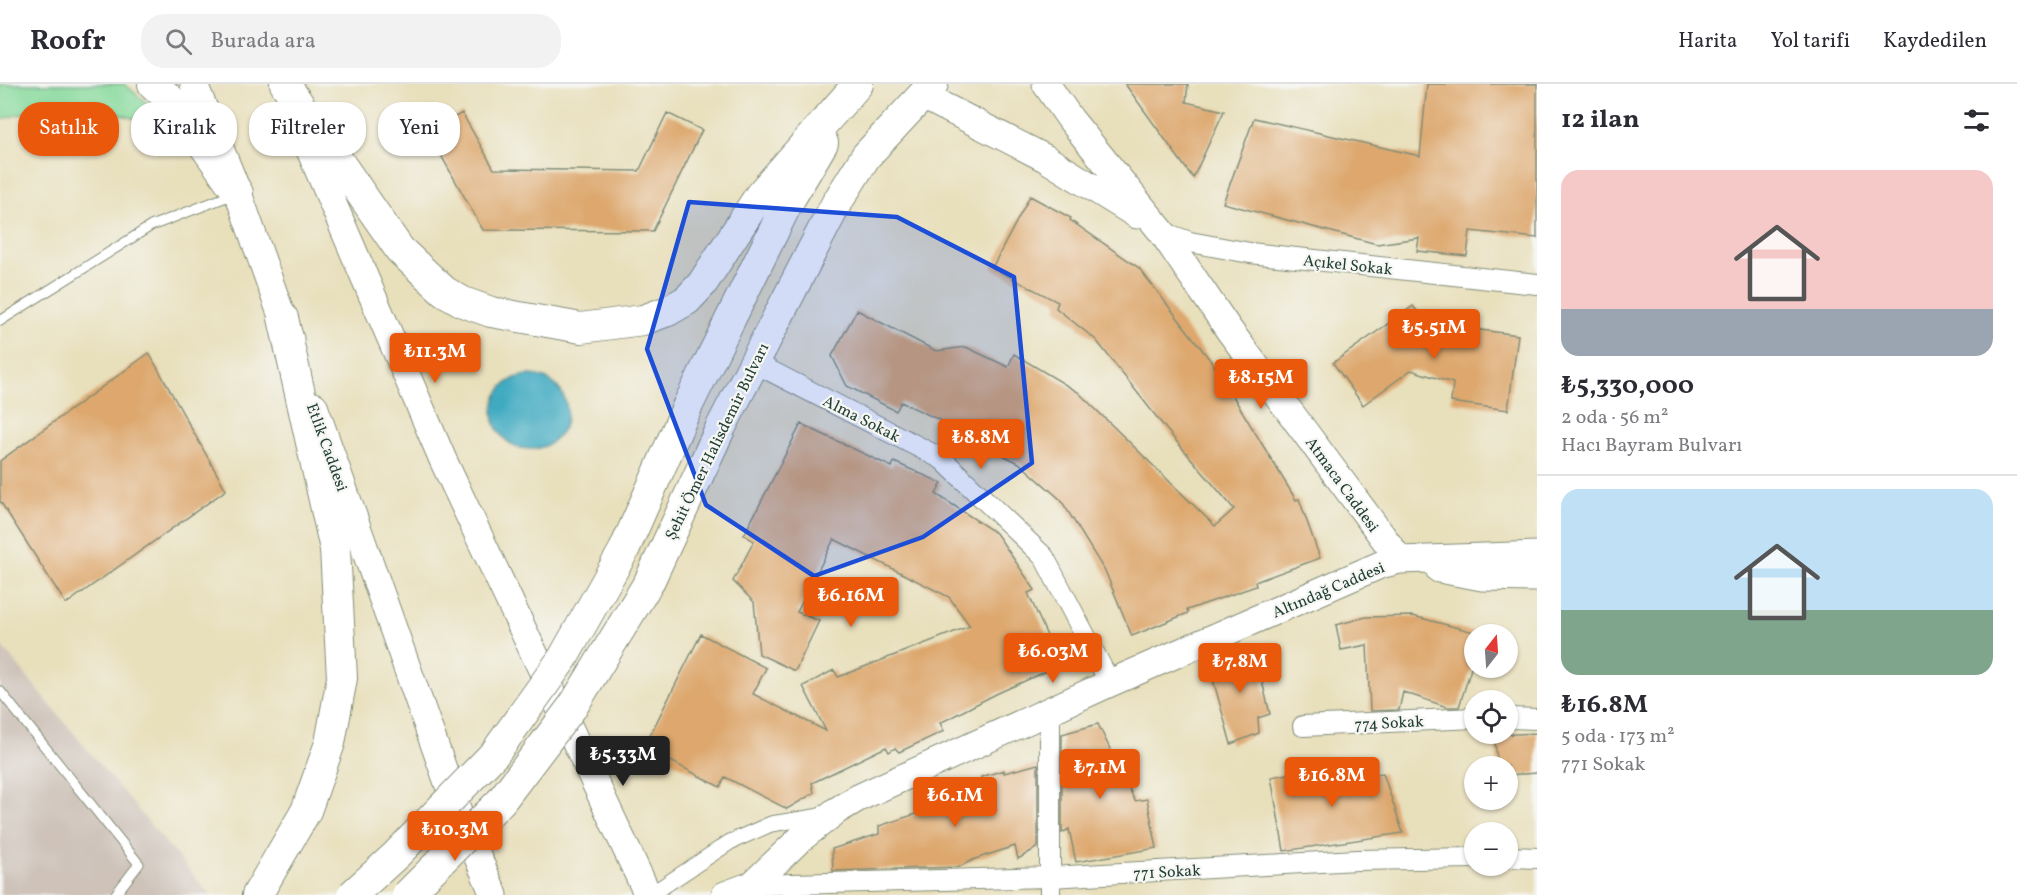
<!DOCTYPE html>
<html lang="tr">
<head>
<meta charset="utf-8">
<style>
  :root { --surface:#fff; --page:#f2f2f3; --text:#2b2b33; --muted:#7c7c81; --line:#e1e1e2; --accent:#ea580c }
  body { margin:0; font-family:Vollkorn,serif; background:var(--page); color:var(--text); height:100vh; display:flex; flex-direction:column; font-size:22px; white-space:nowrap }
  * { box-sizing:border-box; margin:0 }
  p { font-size:20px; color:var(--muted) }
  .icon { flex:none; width:33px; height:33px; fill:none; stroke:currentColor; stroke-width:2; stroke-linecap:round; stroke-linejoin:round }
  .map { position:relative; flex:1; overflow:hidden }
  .sheet { display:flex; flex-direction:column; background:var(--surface); width:480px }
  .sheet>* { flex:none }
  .hud { position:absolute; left:18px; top:18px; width:570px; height:54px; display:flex; gap:12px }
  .needle { width:39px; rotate:17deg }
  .fabs { position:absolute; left:1464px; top:540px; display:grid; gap:12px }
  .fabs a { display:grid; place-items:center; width:54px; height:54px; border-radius:50%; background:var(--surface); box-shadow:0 2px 4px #0004; font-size:30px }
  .price { position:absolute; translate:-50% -51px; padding:0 14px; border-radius:6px; background:var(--accent); color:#fff; font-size:20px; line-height:39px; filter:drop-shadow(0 2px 3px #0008) }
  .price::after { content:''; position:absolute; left:50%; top:36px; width:18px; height:14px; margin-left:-9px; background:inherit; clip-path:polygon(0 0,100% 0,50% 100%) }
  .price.active { background:#222; color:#fff }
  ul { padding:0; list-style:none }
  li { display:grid; align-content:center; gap:12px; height:318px; padding:0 24px }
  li+li { border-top:2px solid var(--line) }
  li span { display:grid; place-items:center; height:186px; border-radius:18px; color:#555 }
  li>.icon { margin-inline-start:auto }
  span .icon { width:108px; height:108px; fill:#fffc; stroke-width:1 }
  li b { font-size:26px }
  h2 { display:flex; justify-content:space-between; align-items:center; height:72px; padding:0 24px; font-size:26px }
  .chip { padding:0 21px; border-radius:24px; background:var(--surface); box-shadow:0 2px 4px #0004; font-size:21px; line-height:54px }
  .chip.active { background:var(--accent); color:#fff }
  header { display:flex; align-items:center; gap:36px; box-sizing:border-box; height:84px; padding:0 30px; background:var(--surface); border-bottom:2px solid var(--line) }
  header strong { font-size:28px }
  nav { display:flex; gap:33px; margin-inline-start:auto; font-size:21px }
  .search { width:420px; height:54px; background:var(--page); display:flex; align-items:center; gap:15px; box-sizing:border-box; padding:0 21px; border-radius:24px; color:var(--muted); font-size:22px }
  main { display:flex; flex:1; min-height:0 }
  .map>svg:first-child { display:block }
</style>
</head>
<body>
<header>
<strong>Roofr</strong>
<div class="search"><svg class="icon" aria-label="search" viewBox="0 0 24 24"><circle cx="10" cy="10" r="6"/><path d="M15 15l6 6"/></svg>Burada ara</div>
<nav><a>Harita</a><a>Yol tarifi</a><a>Kaydedilen</a></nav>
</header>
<main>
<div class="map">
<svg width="1537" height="811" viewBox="0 0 1537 811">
  <rect width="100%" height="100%" fill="#f6f6f2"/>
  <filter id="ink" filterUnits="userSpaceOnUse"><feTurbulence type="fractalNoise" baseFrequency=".0167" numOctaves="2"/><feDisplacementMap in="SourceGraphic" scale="12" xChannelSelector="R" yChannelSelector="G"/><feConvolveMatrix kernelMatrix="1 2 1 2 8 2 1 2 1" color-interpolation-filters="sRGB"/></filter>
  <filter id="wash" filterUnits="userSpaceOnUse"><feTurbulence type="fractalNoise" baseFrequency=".008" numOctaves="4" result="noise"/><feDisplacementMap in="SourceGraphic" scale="24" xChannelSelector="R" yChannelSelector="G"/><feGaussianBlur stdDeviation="1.35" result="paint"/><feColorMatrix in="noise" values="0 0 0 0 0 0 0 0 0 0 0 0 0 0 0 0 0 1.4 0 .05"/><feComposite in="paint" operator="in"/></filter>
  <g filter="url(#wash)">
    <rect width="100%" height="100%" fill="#e8dfbb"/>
    <path fill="#cec2b9" d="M0,560l96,116 114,135h-210z"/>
    <path fill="#86d99b" stroke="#528b68" stroke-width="1.5" d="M0,0h124l30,25 3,8 -4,6c-13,-2 -24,-7 -37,-9 -39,-8 -78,-8 -116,6z"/>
    <path fill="#41aac1" stroke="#30747a" stroke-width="1.5" d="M493 328a37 37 0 1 1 74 0a37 37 0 1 1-74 0Z"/>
    <g id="blocks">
      <path fill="#dda76d" d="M1125,0h63l-2,18 38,9 -31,67z
        M1427,0h110v154l-67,-7 -3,25 -50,-5 2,-13 -42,6 -154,-41 31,-85 166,38z
        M462,29l32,56 145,2 28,-58 35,17 -49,101 -170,-1 -55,-98z
        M1030,112l41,22 -1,2 69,48 75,97 82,135 3,-1 21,59 -65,24 1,4 -69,24 1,3 -56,23 -26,-63 -45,-73 -42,-37 -49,-24 2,-4 -71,-33 -5,9 -49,-25 -15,-30 25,-46 79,41 30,-4 42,20 6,-13 64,38 137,134 19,-17 -68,-80 -70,-89 -40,-32 2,-6 -66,-34z
        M1413,222l14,17 91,12 -10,75 -57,-8 2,-19 -42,-13 -48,35 -30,-42z
        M149,269l77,137 -160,114 -66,-103v-40z
        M801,340l91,43 2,-5 48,21 -6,11 60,39 39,57 -7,3 32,72 -64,29 -56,29 4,8 -45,21 -4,-4 -6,4 -3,-5 -74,36 2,10 -27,16 -62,-32 -5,10 -76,-40 57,-113 65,34 -13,26 73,37 -23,-45 31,-16 4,7 132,-51 -21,-29 -115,-58 -37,73 22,9 -24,50 -36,-17 -5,-52 -21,-21 21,-40 -10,-6z
        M1413,532l61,16v27l-15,48h-12l-44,-15 -4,18 -29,1 -3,-66 -26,5 -5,-25 30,-8z
        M1254,564l16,66 -12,4 1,15 -28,11 -22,-79z
        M1098,640l37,77 12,-2 10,49 -81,14 -7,-33 -7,4v-99z
        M1537,649v40l-29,2v-9h-10l-4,-31z
        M1038,680v83l-20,12 -3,-13 -40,13 -16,8 -126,4 -1,-22 47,-15v-8l49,-16 -1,-7 55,-23 -1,-3 23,-7v3z
        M1338,681l2,15 43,-7 20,60 -119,18 -13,-74z"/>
    </g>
  </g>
  <g filter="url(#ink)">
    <use href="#blocks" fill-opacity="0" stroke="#848e78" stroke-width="1.5"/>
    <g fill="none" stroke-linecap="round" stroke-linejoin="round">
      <defs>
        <path id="service" d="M0,237l151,-95 83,-32
          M0,607l139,173 -24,31"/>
        <path id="pedestrian" d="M650,811l80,-53 41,-18 50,-8"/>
        <path id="minor" d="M1162,148l28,10 60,11 287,31
          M753,278l189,97 102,98 66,126
          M1050,627v184
          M1508,634l29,1
          M1303,642l171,-8
          M1508,773l29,1
          M752,801l298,-8 307,-17 117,-2"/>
        <path id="secondary" d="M194,0l44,109 52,146
          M1046,0l25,36 91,112 67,98 171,230
          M921,11l124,63 92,57
          M291,22l152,354 205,435
          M314,322l144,405 36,84
          M1439,485l43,8 55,1
          M725,811l27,-10 48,-46 36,-28 22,-13 252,-115 270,-118 20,-5 137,-5"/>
        <path id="primary" d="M153,0l20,18 65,91
          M285,0l115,166 44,41 19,11 28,10 90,16 62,-8 25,-9 19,-11 15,-16 58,-89 98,-111
          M688,321l99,-201 36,-61
          M721,343l115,-223 30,-48 67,-72
          M257,811l49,-84 24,-68 12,-65 -7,-129 -52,-231"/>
      </defs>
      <use href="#service" stroke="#848e78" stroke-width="11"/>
      <use href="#pedestrian" stroke="#848e78" stroke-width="17"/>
      <use href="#minor" stroke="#848e78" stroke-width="22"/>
      <use href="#secondary" stroke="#848e78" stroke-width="29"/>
      <use href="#primary" stroke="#848e78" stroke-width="32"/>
      <use href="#service" stroke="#fff" stroke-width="9"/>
      <use href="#pedestrian" stroke="#fff" stroke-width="15"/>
      <use href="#minor" stroke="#fff" stroke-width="20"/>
      <use href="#secondary" stroke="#fff" stroke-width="27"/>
      <use href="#primary" stroke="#fff" stroke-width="30"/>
      <defs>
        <path id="primary-bridge" d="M352,811l44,-40 99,-102 68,-95 61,-108 64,-145
          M407,811l94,-94 72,-95 76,-124 72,-155"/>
      </defs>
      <use href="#primary-bridge" stroke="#848e78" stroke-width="32" stroke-linecap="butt"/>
      <use href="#primary-bridge" stroke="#fff" stroke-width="30"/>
    </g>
  </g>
  <path fill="#1d4ed8" fill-opacity="0.2" stroke="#1d4ed8" stroke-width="4.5" stroke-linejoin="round" d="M689,118l208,15 117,60 18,186 -109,74 -109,39 -108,-71 -59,-156z"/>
  <g text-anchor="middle" stroke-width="4.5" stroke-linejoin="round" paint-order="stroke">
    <g font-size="16" fill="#1f3d34" stroke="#f6f6f2">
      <text transform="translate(1348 180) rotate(6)" y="6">Açıkel Sokak</text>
      <text transform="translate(862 334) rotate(27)" y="6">Alma Sokak</text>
      <text transform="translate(716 357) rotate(-64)" y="6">Şehit Ömer Halisdemir Bulvarı</text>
      <text transform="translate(328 363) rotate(70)" y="6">Etlik Caddesi</text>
      <text transform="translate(1343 400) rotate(54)" y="6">Atmaca Caddesi</text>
      <text transform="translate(1328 505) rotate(-23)" y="6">Altındağ Caddesi</text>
      <text transform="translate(1389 638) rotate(-3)" y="6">774 Sokak</text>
      <text transform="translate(1167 787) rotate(-3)" y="6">771 Sokak</text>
    </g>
  </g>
</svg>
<div class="fabs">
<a><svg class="needle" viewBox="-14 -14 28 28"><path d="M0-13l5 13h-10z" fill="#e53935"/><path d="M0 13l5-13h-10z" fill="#7c7c81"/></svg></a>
<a><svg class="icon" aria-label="locate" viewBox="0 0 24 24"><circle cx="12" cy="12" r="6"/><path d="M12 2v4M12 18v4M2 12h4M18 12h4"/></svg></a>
<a>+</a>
<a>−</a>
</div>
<b class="price" style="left:1434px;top:276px">₺5.51M</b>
<b class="price" style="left:435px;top:300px">₺11.3M</b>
<b class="price" style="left:1261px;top:326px">₺8.15M</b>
<b class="price" style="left:981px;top:386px">₺8.8M</b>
<b class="price" style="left:851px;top:544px">₺6.16M</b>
<b class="price" style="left:1053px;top:600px">₺6.03M</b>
<b class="price" style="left:1240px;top:610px">₺7.8M</b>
<b class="price active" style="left:623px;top:703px">₺5.33M</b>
<b class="price" style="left:1100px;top:716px">₺7.1M</b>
<b class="price" style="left:1332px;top:724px">₺16.8M</b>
<b class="price" style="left:955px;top:744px">₺6.1M</b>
<b class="price" style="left:455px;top:778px">₺10.3M</b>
<div class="hud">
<a class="chip active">Satılık</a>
<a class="chip">Kiralık</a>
<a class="chip">Filtreler</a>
<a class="chip">Yeni</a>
</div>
</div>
<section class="sheet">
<h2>12 ilan<svg class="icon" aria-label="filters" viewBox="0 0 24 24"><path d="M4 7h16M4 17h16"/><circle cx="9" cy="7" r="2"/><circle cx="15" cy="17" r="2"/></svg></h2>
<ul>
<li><span style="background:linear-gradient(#f6c9c9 75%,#9aa5b1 0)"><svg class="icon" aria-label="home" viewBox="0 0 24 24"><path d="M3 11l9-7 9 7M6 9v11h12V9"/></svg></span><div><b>₺5,330,000</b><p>2 oda · 56 m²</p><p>Hacı Bayram Bulvarı</p></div></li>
<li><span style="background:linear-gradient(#bfe0f5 65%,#7fa58c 0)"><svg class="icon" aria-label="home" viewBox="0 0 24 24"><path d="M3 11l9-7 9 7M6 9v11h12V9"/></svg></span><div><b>₺16.8M</b><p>5 oda · 173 m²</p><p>771 Sokak</p></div></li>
</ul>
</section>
</main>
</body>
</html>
